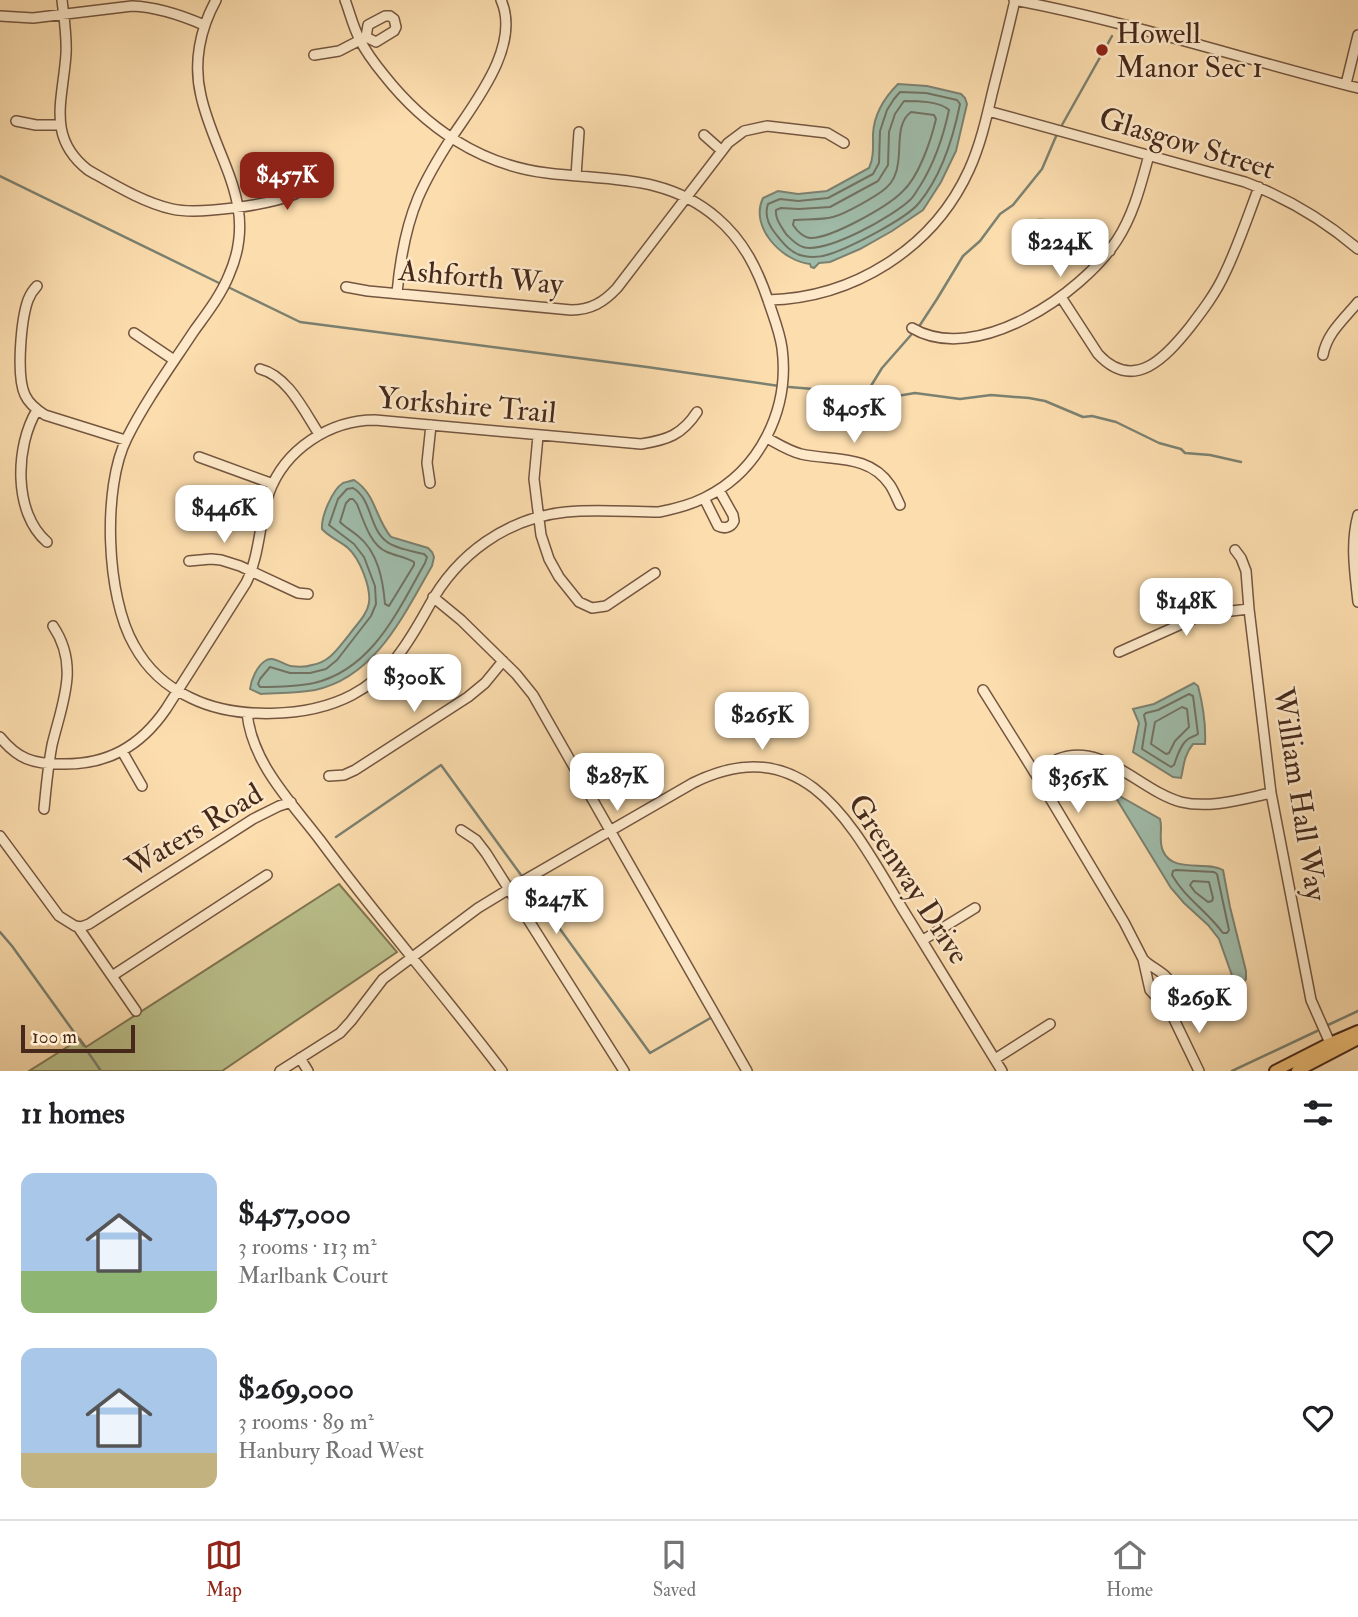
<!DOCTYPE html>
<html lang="en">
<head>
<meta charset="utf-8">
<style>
  :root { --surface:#fff; --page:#f6f6f6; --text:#202124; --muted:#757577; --line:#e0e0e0; --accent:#8f2418 }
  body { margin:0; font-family:"IM FELL Double Pica",serif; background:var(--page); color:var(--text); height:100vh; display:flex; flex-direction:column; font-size:26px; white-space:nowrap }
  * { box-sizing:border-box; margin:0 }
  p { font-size:23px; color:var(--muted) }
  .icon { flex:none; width:38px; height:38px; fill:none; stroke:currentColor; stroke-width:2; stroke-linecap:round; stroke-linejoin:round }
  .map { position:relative; height:1071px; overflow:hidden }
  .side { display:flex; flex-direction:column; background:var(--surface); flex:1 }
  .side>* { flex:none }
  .scale { position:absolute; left:21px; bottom:18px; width:114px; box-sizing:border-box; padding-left:7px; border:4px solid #46291b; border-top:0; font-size:19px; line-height:24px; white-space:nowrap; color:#46291b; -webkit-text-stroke:5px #fde9ca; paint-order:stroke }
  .price { position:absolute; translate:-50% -60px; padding:0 16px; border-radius:14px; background:#fff; color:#222; font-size:23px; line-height:46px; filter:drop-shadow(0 2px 4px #0008) }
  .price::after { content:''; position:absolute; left:50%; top:42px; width:21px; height:16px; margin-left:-10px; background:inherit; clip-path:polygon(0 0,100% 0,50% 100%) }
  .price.on { background:var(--accent); color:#fff }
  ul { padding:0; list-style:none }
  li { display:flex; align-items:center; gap:21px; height:175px; padding:0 21px }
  li span { display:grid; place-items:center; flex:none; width:196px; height:140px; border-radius:14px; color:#555 }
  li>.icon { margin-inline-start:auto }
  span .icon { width:84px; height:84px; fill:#fffc; stroke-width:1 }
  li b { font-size:30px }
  h2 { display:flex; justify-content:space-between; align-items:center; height:84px; padding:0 21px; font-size:30px }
  .tab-bar { display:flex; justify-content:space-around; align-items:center; height:98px; border-top:2px solid var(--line); background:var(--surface); font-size:19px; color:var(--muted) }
  .tab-bar a { display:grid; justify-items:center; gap:4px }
  .tab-bar .on { color:var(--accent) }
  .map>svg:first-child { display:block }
</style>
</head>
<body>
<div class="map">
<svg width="1358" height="1071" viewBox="0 0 1358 1071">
  <rect width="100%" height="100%" fill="#fcddae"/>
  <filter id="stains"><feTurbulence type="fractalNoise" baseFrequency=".00286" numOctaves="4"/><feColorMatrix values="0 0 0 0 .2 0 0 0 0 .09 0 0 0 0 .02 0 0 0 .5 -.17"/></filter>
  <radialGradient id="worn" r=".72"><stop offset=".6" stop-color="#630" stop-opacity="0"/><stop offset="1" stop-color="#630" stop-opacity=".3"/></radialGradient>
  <path fill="#bbc28d" stroke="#807654" stroke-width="2" d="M339,884l58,68 -175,119h-193l51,-32 6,8z"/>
  <path fill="#9fbcaa" stroke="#7b8171" stroke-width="2" d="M898,84l29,2 34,8 4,4 2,6 -11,47 -15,31 -18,28 -31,21 -32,18 -30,13 -11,1 -5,5 -3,-1 -1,-3c-28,-3 -61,-37 -47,-66l15,-7 20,3 29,-3 42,-23c5,-10 4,-22 4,-34 1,-19 12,-37 25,-50z
    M354,480c22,14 21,38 37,57l37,11 4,4 2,5 -2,9c-28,48 -56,111 -117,124 -17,3 -37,3 -54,4l-11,-5c1,-9 7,-23 15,-28 8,-6 17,3 26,5 6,1 15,1 21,-1 18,-3 26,-17 37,-30 7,-10 18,-20 20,-32 2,-16 -9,-44 -21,-55 -8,-7 -19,-11 -26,-19 -1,-12 10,-39 21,-46 3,-1 8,-2 11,-3z
    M1194,683l4,3c5,19 8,38 7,58h-12c-9,11 -9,21 -12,34l-8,-1 -40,-25 6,-29 -6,-14 21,-5z
    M1116,794l44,25c3,10 -2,21 3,32 10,23 43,9 60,19l7,37 16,64v8l-3,4 -5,1 -4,-3 -15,-42 -11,-14 -24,-22 -13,-15 -55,-90z"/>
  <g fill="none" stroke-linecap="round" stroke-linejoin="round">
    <path stroke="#727262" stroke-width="2" d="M900,92l26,1 31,7 3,4c-7,35 -18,71 -41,99 -13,16 -68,44 -89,51 -8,3 -17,4 -26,2 -13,-2 -21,-13 -29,-23 -7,-9 -11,-18 -7,-29l12,-5 18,2 30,-3 45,-24 6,-11 1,-32 7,-21 7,-11z
      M904,101c14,0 35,0 45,9 -6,28 -14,52 -29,76 -3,4 -6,10 -9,13 -17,17 -85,55 -108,48 -7,-2 -12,-8 -17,-13 -5,-8 -11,-15 -10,-24l5,-2 18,1 31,-2 48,-26 10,-16 1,-33 6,-18z
      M911,112l23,3 2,4c-5,21 -17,58 -34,73 -15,15 -72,47 -92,46 -7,-1 -13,-7 -17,-13l1,-5c13,-1 27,0 39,-3 12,-3 44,-21 53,-29 7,-6 11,-16 12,-25 3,-17 -2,-40 13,-51z
      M347,489l6,-1c19,11 16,40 33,53 9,8 27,10 38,13l3,3 -2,6c-27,47 -52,106 -111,120 -15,3 -38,4 -54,4l-2,-3 2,-5 10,-12 20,6h20l16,-4 11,-9 34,-44 5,-12 -1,-18 -11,-29 -10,-13 -25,-19 9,-26z
      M350,499h3l4,5c6,15 13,41 30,48 9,4 19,5 27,10v3l-25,41 -4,-2c-2,-24 -7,-52 -27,-68 -6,-5 -13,-9 -18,-14l6,-19z
      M1189,694l4,2 5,38c-3,2 -7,3 -10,5 -8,6 -11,18 -14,26l-3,2 -29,-18 4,-25 -2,-9 2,-2 12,-3z
      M1182,707l5,2 2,18 -14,14 -6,12 -3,1 -15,-10 4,-22z
      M1176,870l38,2 3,2 12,56 -2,3h-4c-16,-22 -38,-35 -51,-58l1,-4z
      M1193,881l16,1 4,16 -1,3 -4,1 -13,-10 -5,-7z"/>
    <path stroke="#7b8171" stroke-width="2.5" d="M1062,125l50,-89
      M0,176l219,107
      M230,288l70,34 347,45 132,19
      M920,325l17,-26 26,-43 17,-15 20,-27 13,-9 29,-36 15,-35
      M789,387l108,9 18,-3 45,6 31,-4 38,3 16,3 38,16 9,-1 24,6 43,21 22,6 4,4 25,2 31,7
      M866,394l16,-26 29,-33
      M336,837l105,-72 80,110
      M528,885l122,168 64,-37
      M0,932l12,14 72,100
      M1328,1025l30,-14
      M88,1052l13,19
      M1232,1071l85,-40"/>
    <defs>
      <path id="minor" d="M62,0c2,18 5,36 4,54 -3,46 -20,83 22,116 25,14 56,33 84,39 26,6 98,-4 123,-15 8,-4 14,-10 21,-17
        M216,0c-16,29 -23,63 -15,96 14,63 59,109 28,179 -8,20 -22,38 -35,56 -23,35 -48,69 -67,107 -25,49 -21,159 7,207 13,24 33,42 57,53 45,22 117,20 161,-3 38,-20 57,-53 77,-89 28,-52 78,-88 137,-94 30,-3 62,0 93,0 15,-3 31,-7 45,-14 56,-27 86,-89 78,-150 -2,-15 -8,-30 -13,-45 -11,-33 -25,-62 -52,-85 -51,-44 -108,-37 -170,-45 -67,-8 -122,-46 -163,-98 -9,-11 -18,-23 -24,-35 -7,-13 -10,-27 -15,-40
        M1014,0c116,22 229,59 344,88
        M0,16l33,2 99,-12c26,1 49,9 72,19
        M314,55l25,-4 27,-14 10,5 18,-11 2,-4 -2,-8 -4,-3h-5l-17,9 -2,12
        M1346,84l12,-49
        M988,111l257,71c42,16 79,38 113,67
        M16,121l20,4h24
        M704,135l18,16
        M576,176l3,-44
        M1024,227c28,-8 62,8 86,24
        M37,286c-4,4 -7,9 -9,14 -7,20 -12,76 -3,95 4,9 12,15 20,20l80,25
        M346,287l22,4 203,19c20,0 33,-8 46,-22l111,-145 16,-12 23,-5 60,7 17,10
        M397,293c3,-33 8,-64 21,-95 9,-21 21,-41 34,-61 24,-36 69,-92 49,-137
        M1061,297l37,57c36,39 68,3 92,-27 13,-17 26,-34 35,-54 13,-27 23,-57 34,-86
        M768,300c85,-2 165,-51 201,-130 11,-24 17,-50 23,-76 8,-32 16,-63 23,-94
        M912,328c64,38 170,-34 205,-88 17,-26 24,-56 32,-85
        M134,333l40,27
        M1323,355c4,-22 21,-36 35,-53
        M260,369c28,7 44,42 59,65
        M37,410c-22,36 -24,103 10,132
        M538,436l-4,43 7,56 8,24 10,18 20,25 13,6 14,-2 49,-33
        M767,438c11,6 22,13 34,16 32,7 68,0 89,31 4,6 7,14 10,20
        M199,457l74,27
        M430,483l-3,-20 4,-38
        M704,498l14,28c6,3 13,2 16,-5l-1,-6 -14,-25
        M1358,515c-8,29 -3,58 0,87
        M1235,550l6,8 5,13 3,38 22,184 40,207 19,43
        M189,561l22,-2 10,1 19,6 58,27 10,1
        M433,597l28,23 55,54 17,21 214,376
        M1119,652l76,-34 18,-5 36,-4
        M983,690l55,88 86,144 19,37 7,31 21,23 28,58
        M247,713c5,50 44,89 73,127 58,79 123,153 182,231
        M0,737c18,22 33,27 61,27 46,1 79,-17 105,-55l80,-126c14,-28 13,-60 23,-90 16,-44 61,-73 106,-73l266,24c26,-4 41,-9 56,-32
        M122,751l20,35
        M1034,772c8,-4 16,-9 24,-13 45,-18 82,32 123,43 29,7 61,-3 90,-9
        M329,776l15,-1 11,-5 113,-73 17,-14 18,-22
        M44,809c2,-21 4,-43 8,-64 10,-42 28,-79 1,-119
        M461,830l15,10 10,13 138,218
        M0,836l59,80 16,10 6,1 8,-3 164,-105 26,-13 12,-4
        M78,927l58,84
        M923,940l52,-32
        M1144,960c8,9 27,14 28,29 0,4 -2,8 -2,12 0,4 1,8 1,12
        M112,976l155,-101
        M300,1058l8,13
        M995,1059l55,-35
        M280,1071l60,-38 11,-12 32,-42 95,-71 31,-19 184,-106c119,-59 165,56 217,138 31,50 61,100 92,150"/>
      <path id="major" d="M1275,1071l55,-28 28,-12
        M1297,1071l61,-32"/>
    </defs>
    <use href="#minor" stroke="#745640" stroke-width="12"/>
    <use href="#major" stroke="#46291b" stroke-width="14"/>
    <use href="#minor" stroke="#fde9ca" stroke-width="9"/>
    <use href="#major" stroke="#eebe77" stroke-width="10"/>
  </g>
  <circle fill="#8f2418" stroke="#fde9ca" stroke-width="2.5" cx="1102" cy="50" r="7"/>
  <g text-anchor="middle" stroke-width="5" stroke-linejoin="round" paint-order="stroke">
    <g font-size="30" fill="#46291b" stroke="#fde9ca" text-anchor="start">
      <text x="1116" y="43">Howell<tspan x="1116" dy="34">Manor Sec 1</tspan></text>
    </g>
    <g font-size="30" fill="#46291b" stroke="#fde9ca">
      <text transform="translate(1187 143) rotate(17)" y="10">Glasgow Street</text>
      <text transform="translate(481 277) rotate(5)" y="10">Ashforth Way</text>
      <text transform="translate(467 405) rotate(5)" y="10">Yorkshire Trail</text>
      <text transform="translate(1300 794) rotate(81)" y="10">William Hall Way</text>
      <text transform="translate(194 830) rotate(-31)" y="10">Waters Road</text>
      <text transform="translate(909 879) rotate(57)" y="10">Greenway Drive</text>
    </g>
  </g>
  <rect width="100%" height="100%" filter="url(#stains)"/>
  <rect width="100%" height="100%" fill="url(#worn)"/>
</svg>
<div class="scale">100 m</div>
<b class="price on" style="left:287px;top:212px">$457K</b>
<b class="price" style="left:1060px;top:279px">$224K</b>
<b class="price" style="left:854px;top:445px">$405K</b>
<b class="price" style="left:224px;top:545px">$446K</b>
<b class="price" style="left:1186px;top:638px">$148K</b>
<b class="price" style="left:414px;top:714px">$300K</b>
<b class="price" style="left:762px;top:752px">$265K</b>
<b class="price" style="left:617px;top:813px">$287K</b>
<b class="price" style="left:1078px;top:815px">$365K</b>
<b class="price" style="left:556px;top:936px">$247K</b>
<b class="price" style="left:1199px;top:1035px">$269K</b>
</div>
<section class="side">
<h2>11 homes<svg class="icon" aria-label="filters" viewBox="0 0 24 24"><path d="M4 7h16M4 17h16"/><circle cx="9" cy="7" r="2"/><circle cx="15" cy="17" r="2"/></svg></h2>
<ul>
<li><span style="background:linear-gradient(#a9c7e8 70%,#8fb573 0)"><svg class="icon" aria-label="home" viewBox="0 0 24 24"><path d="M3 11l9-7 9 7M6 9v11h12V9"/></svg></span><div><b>$457,000</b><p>3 rooms · 113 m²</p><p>Marlbank Court</p></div><svg class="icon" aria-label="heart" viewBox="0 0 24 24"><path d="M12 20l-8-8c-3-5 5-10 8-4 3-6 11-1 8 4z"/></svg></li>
<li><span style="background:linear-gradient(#a9c7e8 75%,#c2b280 0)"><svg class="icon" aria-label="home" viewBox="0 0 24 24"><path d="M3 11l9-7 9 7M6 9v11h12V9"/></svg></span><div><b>$269,000</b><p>3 rooms · 89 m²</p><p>Hanbury Road West</p></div><svg class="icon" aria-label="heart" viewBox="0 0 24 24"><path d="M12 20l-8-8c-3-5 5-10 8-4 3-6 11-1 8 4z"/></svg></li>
</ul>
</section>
<nav class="tab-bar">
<a class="on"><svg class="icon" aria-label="map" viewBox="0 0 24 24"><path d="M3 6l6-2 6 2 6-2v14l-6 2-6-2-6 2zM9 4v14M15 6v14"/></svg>Map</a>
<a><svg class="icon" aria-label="saved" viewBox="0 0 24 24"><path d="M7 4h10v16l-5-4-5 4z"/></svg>Saved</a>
<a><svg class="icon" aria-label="home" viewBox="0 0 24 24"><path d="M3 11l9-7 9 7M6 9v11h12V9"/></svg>Home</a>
</nav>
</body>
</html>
